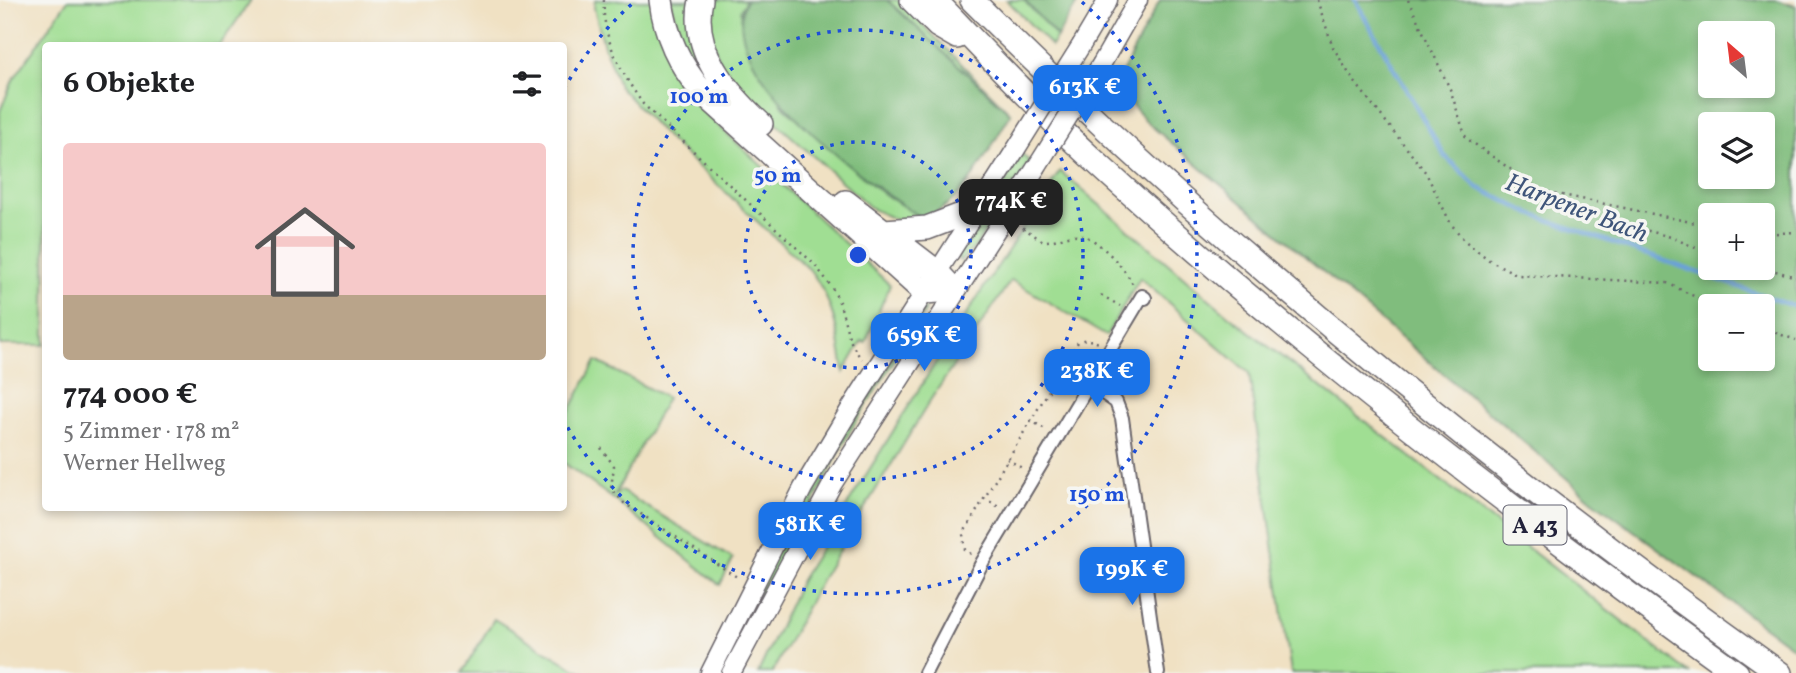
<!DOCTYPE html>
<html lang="de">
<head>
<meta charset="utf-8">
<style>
  :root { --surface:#fff; --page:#f6f6f6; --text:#202124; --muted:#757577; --line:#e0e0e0; --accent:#1a73e8 }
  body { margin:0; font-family:Vollkorn,serif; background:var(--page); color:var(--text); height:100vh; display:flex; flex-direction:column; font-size:26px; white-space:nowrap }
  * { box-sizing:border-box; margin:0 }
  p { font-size:23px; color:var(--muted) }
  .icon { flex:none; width:38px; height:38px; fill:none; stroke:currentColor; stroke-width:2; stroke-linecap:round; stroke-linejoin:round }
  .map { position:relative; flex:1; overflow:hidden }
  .side { position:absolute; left:42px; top:42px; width:525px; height:469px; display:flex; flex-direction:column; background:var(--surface); border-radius:7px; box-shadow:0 4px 10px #0003 }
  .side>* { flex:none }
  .needle { width:46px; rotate:332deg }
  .tools { position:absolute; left:1698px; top:21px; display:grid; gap:14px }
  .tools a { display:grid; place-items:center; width:77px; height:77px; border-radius:7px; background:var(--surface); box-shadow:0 4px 10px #0003; font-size:35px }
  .price { position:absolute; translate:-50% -60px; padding:0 16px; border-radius:14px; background:var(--accent); color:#fff; font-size:23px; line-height:46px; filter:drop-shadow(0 2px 4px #0008) }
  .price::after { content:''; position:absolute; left:50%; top:42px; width:21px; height:16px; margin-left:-10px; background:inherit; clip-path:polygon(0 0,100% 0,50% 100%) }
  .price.on { background:#222; color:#fff }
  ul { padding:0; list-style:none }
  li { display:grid; align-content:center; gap:14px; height:371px; padding:0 21px }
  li+li { border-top:2px solid var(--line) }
  li span { display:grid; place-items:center; height:217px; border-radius:7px; color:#555 }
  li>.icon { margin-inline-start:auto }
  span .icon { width:126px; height:126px; fill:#fffc; stroke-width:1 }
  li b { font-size:30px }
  h2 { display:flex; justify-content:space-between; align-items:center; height:84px; padding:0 21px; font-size:30px }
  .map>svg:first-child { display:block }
</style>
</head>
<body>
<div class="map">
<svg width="1796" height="673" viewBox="0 0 1796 673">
  <rect width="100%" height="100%" fill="#f6f6f2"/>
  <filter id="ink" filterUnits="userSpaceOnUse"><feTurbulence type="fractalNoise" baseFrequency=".0143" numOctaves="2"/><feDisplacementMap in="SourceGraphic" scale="14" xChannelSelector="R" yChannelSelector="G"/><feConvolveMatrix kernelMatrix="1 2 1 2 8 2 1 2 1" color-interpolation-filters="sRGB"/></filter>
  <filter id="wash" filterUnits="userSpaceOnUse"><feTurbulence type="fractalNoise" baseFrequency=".00686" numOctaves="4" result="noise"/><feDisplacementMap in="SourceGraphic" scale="28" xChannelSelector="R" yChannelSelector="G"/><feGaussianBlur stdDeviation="1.57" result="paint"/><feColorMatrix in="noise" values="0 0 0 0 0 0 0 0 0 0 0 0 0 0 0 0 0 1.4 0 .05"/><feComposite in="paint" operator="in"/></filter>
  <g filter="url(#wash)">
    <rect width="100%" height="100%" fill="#f0e1c3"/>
    <path fill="#a0de93" stroke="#618067" stroke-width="2" d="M68,0h183l-31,45 -174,1 -1,299h-45v-234l13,-31z
      M595,0h59l53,115 183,170 -25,58 -3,-2 -18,31c-5,-37 -11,-72 -34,-102l-143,-132 -48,-52 -15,-40 -10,-38z
      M670,0h21c-5,32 4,56 20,83l-25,-30z
      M707,0h39l-6,11 43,95 95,84 43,28 -20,4 -29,-13 -121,-109 -27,-29 -18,-44z
      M887,0h11l113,114z
      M1007,0h17l33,37 -6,9z
      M1022,154l8,8 -55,85 -15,14 -3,-4z
      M1060,171l168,144 461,358h-398l-42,-300 -109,-95 -34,58 -95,-56 -80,119 -110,181 -49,93h-14l43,-93 146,-236z
      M924,308l2,2 -77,123 -123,240h-7l54,-118 73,-125z
      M596,361l71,37 -53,98 7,-5 112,68 -13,26 -108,-87 -48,-35v-42z
      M494,619l78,48 13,6h-123z"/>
    <path fill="#80bd7d" stroke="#51705c" stroke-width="2" fill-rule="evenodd" d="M746,0h141l124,114c-23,35 -47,94 -90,104 -51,-33 -209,-148 -175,-218z
      M1024,0h55l-22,37z
      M1160,0h617l19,6v644l-204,-150 -444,-377 -33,-37zM1710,33h52v53h-52zM1710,124h52v53h-52zM1762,215v53h-52v-53zM1710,306h52v53h-52z"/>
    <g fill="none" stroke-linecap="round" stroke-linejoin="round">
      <path stroke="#6ba1d8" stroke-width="4.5" d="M1355,0l89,155 33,32 54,27 265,93"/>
    </g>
  </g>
  <g filter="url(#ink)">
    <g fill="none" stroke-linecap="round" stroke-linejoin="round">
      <defs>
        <path id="street" d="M1090,384l26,18 6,16 36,255
          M925,673l58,-112 159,-265 3,2"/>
        <path id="secondary" d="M1082,44l26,-44
          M1102,63l36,-63
          M710,673l93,-185 49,-82 164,-257
          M731,673l102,-190 203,-315"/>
        <path id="highway" d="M661,0c4,35 19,66 42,93l221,199 30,-2
          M701,0c-11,50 26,93 60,124
          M912,0l26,26 19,11
          M935,0c50,52 100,106 153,155 204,187 425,356 649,518
          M972,0c248,248 523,470 808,673
          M846,202l91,70 17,18
          M884,231l43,-3 50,-19"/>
      </defs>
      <use href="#street" stroke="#6a656b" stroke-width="16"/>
      <use href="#secondary" stroke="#6a656b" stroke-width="21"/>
      <use href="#highway" stroke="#6a656b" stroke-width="26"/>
      <path stroke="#6a656b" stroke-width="2.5" stroke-dasharray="2 5" stroke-linecap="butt" d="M604,0c-3,37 18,74 39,104l170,159c10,12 20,24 26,39 8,22 7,39 23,57
        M1317,0l16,47 18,30 75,96 25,51 14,17 24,19 29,15 149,8 47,23
        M1408,0l42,89 16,49 101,71 104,28 39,17
        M1548,192l162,34
        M1017,224l26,17c13,1 26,-8 39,-6 16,4 45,35 51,50
        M1762,234l34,-2
        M1762,267l34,10
        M1101,295l19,11
        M1762,328l34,12
        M1055,381l15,9
        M1030,420l15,9
        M601,448l13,18 -3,22 13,15 116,76
        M1007,459l15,9
        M984,498l15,9
        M971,554l-6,-4 -2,-16 115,-192 8,-3 13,4"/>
      <use href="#street" stroke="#fff" stroke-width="12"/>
      <use href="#secondary" stroke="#fff" stroke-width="18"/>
      <use href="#highway" stroke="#fff" stroke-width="23"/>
      <defs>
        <path id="secondary-bridge" d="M1016,149l66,-105
          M1036,168l66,-105"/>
      </defs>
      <use href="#secondary-bridge" stroke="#6a656b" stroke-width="21" stroke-linecap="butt"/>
      <use href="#secondary-bridge" stroke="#fff" stroke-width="18"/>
    </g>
  </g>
  <g fill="none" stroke="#1d4ed8" stroke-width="3.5" stroke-dasharray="3.5 7">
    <circle cx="858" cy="255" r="113"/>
    <circle cx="858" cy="255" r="225"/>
    <path d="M564 89A338 338 0 0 1 634 2M1082 2A338 338 0 1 1 564 421"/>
  </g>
  <g text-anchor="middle" stroke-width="7" stroke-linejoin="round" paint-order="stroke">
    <rect fill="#f6f6f2" stroke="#626272" stroke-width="2" x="1503.5" y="505.5" width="63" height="39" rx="5"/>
    <g font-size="23" font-weight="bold" fill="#22223b">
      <text x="1535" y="533">A 43</text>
    </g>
    <g font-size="26" font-style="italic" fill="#3f557a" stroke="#f6f6f2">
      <text transform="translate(1577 207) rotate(21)" y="9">Harpener Bach</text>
    </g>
  </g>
  <circle cx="858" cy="255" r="10" fill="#1d4ed8" stroke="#f6f6f2" stroke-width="3.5"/>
  <g font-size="21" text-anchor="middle" font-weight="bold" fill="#1d4ed8" stroke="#f6f6f2" stroke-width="7" stroke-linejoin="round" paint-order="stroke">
    <text x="699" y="103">100 m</text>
    <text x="778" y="182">50 m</text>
    <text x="1097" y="501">150 m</text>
  </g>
</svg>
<div class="tools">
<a><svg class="needle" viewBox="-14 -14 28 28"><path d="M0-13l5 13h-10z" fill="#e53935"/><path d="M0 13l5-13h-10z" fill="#757577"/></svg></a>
<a><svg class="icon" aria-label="layers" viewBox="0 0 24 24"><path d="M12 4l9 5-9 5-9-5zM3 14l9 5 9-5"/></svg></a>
<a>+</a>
<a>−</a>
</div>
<b class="price" style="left:1085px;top:125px">613K €</b>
<b class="price on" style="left:1011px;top:239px">774K €</b>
<b class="price" style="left:924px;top:373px">659K €</b>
<b class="price" style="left:1097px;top:409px">238K €</b>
<b class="price" style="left:810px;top:562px">581K €</b>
<b class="price" style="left:1132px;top:607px">199K €</b>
<section class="side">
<h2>6 Objekte<svg class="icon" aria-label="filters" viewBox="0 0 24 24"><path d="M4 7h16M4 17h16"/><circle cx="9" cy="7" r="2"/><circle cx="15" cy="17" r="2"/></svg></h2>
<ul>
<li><span style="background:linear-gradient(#f6c9c9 70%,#b9a48a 0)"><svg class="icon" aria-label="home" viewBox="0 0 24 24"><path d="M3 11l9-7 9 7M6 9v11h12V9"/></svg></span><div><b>774 000 €</b><p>5 Zimmer · 178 m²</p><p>Werner Hellweg</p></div></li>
</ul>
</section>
</div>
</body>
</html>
